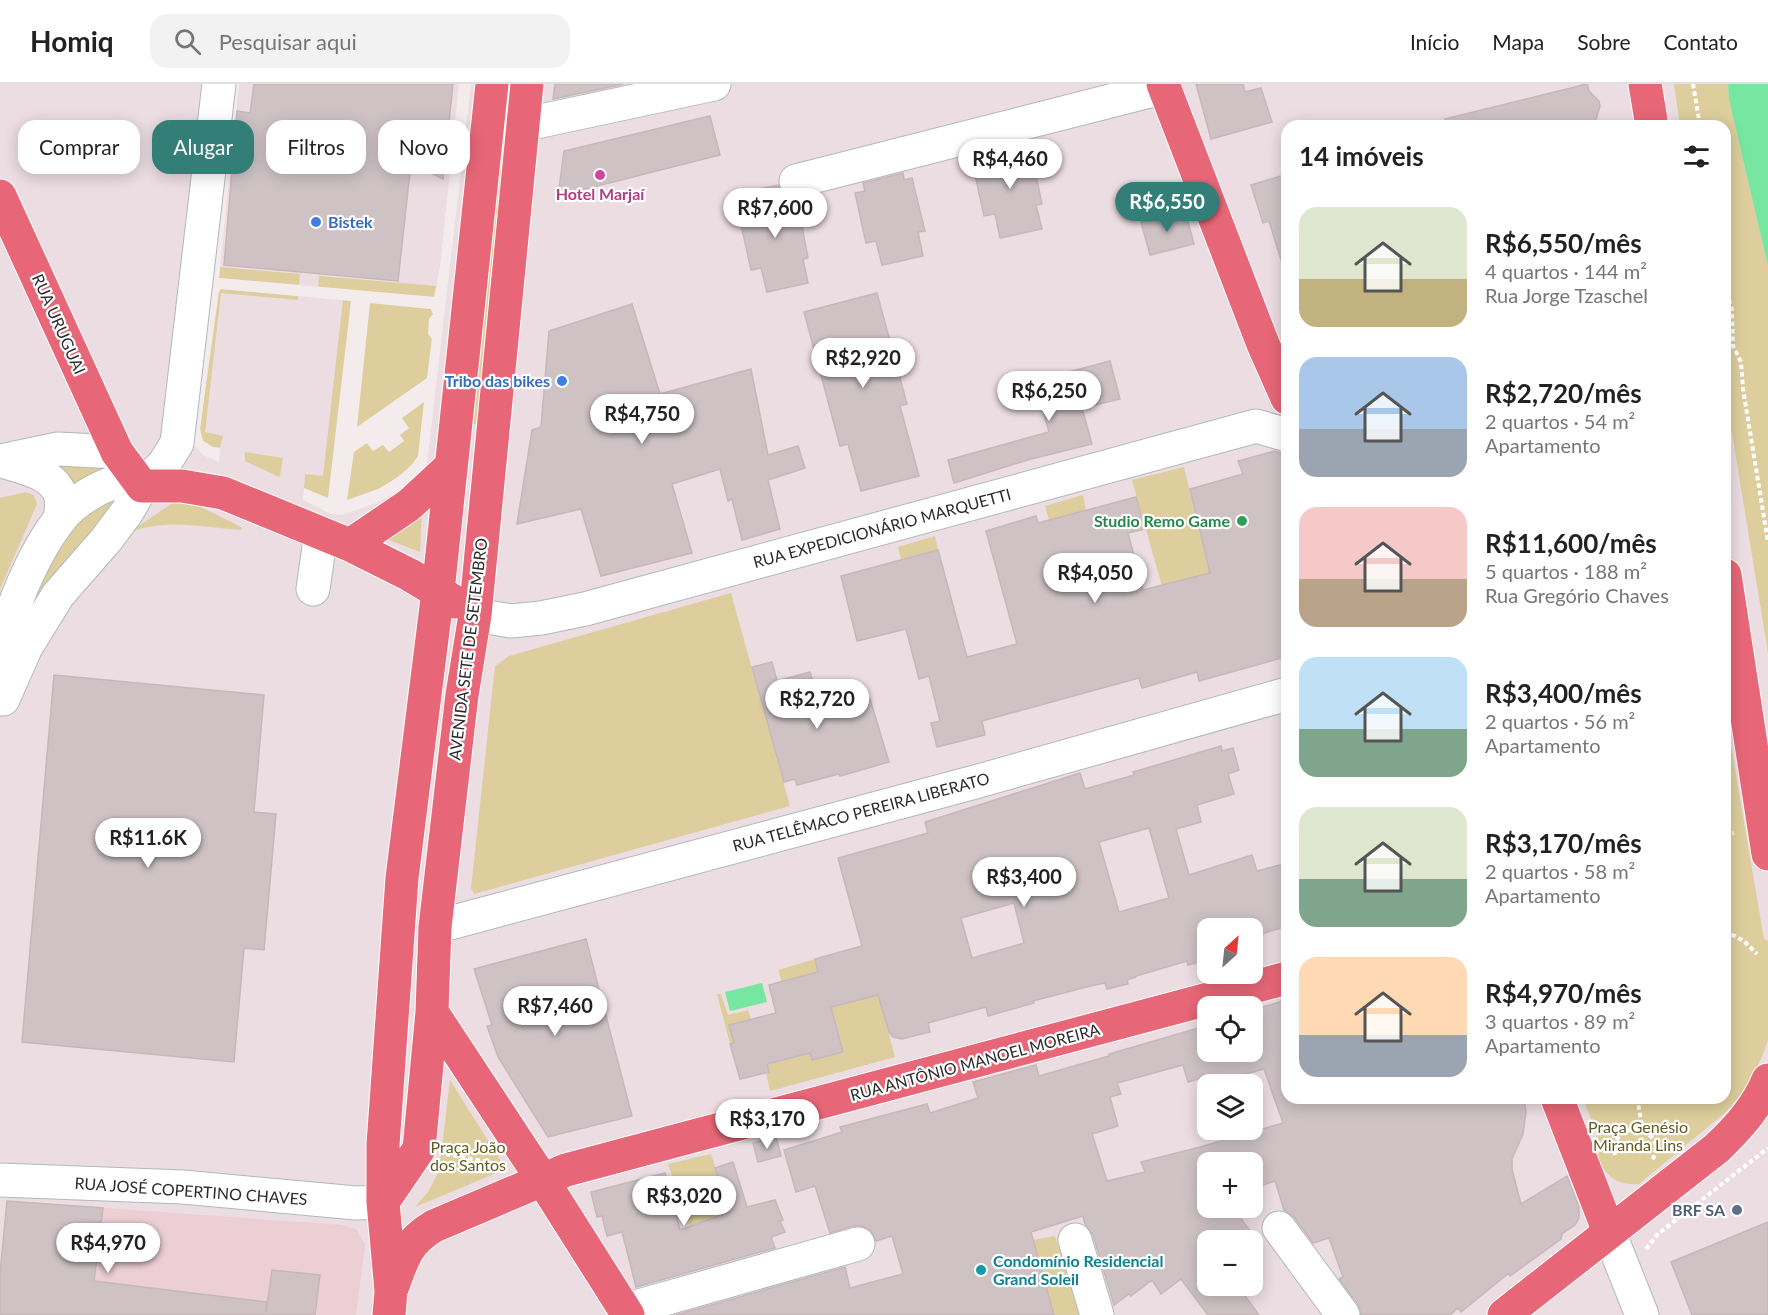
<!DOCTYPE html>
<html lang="pt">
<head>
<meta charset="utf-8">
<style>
  :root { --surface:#fff; --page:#f2f2f2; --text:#222; --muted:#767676; --line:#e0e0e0; --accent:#337e77 }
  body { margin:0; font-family:Lato,sans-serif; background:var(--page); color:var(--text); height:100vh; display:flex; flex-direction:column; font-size:22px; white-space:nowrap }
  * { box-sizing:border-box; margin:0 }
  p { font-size:20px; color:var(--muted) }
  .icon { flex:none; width:33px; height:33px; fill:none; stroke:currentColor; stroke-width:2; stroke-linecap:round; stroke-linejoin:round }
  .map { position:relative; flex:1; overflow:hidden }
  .side { position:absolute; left:1281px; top:36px; width:450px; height:984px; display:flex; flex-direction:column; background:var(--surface); border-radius:18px; box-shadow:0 3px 15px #0003 }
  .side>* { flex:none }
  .guide { position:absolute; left:18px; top:36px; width:570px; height:54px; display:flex; gap:12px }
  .needle { width:39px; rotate:27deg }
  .controls { position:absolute; left:1197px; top:834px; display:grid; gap:12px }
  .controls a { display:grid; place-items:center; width:66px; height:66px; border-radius:12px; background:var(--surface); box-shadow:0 3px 15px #0003; font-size:30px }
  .price { position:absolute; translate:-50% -51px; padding:0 14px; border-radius:21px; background:#fff; color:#222; font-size:20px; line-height:39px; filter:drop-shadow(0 2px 3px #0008) }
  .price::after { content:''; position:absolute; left:50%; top:36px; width:18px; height:14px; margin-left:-9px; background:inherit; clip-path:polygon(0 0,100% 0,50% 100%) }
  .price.active { background:var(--accent); color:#fff }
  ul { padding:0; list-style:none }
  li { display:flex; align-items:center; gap:18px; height:150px; padding:0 18px }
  li span { display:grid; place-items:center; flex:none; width:168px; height:120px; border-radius:18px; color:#555 }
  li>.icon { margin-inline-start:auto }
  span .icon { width:72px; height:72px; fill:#fffc; stroke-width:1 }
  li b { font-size:26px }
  h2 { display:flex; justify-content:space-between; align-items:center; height:72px; padding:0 18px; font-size:26px }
  .pill { padding:0 21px; border-radius:18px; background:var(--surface); box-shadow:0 3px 15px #0003; font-size:21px; line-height:54px }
  .pill.active { background:var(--accent); color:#fff }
  header { display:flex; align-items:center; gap:36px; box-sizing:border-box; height:84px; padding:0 30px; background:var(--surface); border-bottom:2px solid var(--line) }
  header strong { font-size:28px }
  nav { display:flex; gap:33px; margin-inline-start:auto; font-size:21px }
  .search { width:420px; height:54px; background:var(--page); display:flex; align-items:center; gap:15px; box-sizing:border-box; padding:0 21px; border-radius:18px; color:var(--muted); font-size:22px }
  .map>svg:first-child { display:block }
</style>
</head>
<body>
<header>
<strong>Homiq</strong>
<div class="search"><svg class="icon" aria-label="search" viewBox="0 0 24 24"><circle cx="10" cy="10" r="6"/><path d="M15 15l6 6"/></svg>Pesquisar aqui</div>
<nav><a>Início</a><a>Mapa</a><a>Sobre</a><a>Contato</a></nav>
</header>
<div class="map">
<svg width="1768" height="1231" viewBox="0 0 1768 1231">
  <rect width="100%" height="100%" fill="#ebdde2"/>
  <path fill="#ecced5" d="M7,1117l335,24 15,5 8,15 -9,70h-356v-42z"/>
  <path fill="#dece9d" d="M508,0h6l-37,340h-7z
    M1674,0h54l1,16 39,166v387l-40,-244 -3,-2v-281h-45z
    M220,183l80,7 -1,11 -80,-7z
    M319,192l118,10 -2,11 -117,-10z
    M221,205l77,7v4l-77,-7 -16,139 18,4 -3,12 -7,-1 -10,-6 -3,-12 17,-134z
    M343,216l88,9 2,5 -5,20 4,4 -14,118c-12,19 -51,45 -74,44 -16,0 -27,-5 -40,-12l1,-14 18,2z
    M245,368l38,6 -3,17 -1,2 -34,-16z
    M52,379l53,5 3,3 -39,24z
    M1184,383l26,106 -48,13 -30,-106z
    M26,408l8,3 3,9 -37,85v-91z
    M113,411l6,6 -100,121 44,-94z
    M177,411l64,32 1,3c-41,-3 -73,-12 -112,2l41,-28z
    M1083,411l3,15 -37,10 -4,-14z
    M422,428l-2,40 -39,-15z
    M935,452l3,14 -37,9 -3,-12z
    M731,509l59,213 -316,88 -3,-6 24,-222 14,-10z
    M1725,626l39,229 4,2v98c-7,27 -23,51 -41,72l-88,73c-21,2 -34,-8 -42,-28l5,-8 -19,-50h142z
    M815,875l61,27 19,71 -125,34 -4,-18 1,-9 43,-11 2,7 31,-8 -11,-42 -50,-28 -4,-12z
    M717,910h4l7,21 20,-5 3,9 -21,6 4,18 -4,1z
    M450,996l56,89 -91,38 13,-15 11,-21z
    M711,1070l18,58 -39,14 -22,-62z
    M1055,1152l26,79h-27l-21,-75z"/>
  <path fill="#f4ebed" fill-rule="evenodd" d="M231,0h8l-20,194 215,19 6,-30 19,-183h12l-44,380 -7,10 -18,15 -23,13 -36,13 -12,-1 -28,-14 1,-12 24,10 23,-197 -130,-12 -2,2 -19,138 3,12 10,6 7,1 -1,14 -16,-7 -13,-15zM370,219l61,6 2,5 -4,5 -1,15 4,5 -5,39 -70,49zM424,318l-6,54 -6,9 -12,11 -22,13 -31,11 7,-48 13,-9 6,8 10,-6 6,7 15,-11 -4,-6 9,-7 -7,-10z"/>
  <path fill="#77e6a0" d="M1728,0h40v182l-39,-166z
    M762,899l5,19 -37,9 -5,-19z"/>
  <path fill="#cec2c5" stroke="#c7b7bb" stroke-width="1.5" fill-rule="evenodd" d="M254,0h199l-10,95 -32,-16 -13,118 -174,-16 13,-154 13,2z
    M555,0h69l-71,15z
    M1196,0h47l2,8 16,-4 11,34 -61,17z
    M1587,0l2,7 10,10 1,5 -6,20h-148l-1,-7z
    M710,32l10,39 -162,41 6,-45z
    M1021,59l2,10 8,-2 11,53 -6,1 6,24 -42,9 -5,-24 -11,2 -11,-50 11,-3 -3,-10z
    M903,89l1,7 8,-2 13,53 -7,1 5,24 -41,9 -6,-24 -10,2 -11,-50 10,-2 -2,-8z
    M1287,90v89h-5l-13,-42 -6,2 -12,-38z
    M778,101l4,9 5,3 3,10 8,-2 10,53 -5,1 5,24 -41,9 -6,-24 -10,2 -11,-50 10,-2 -5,-26z
    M1185,127l9,33 -44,11 -9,-33z
    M877,209l30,111 -7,2 19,70 -58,15 -13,-47 -8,2 -36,-134z
    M632,220l28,90 91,-25 17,86 30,-9 7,22 -37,12 12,49 -38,11 -10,-41 -4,2 -8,-32 -48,15 20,69 -91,23 -20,-67 -64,15 15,-94 9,-3 8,-96z
    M1110,277l10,38 -38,9 10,36 -61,15 -77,24 -6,-23 101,-28 -14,-51z
    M1275,367l12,4v188l-4,1 2,13 -86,24 -2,-9 -55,16 -3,-10 -157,43 3,14 -48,12 -6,-24 9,-2 -11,-45 -10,3 -13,-50 -49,12 -16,-65 97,-26 29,107 50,-13 -31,-113 50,-15 2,7 98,-26 9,32 -17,4 15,57 67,-17 -20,-84 53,-15 -5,-13z
    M772,578l5,19 33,-9 12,41 48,-14 19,63 -49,14 -1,-2 -42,11 -2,-6 -11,3 -32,-115z
    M54,591l210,20 -10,117 22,2 -12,136 -20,-2 -10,114 -212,-20z
    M1221,662l1,5 11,-3 6,22 -11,4 6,20 -37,11 4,17 -25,7 13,46 63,-20 5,16 30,-8v63l-35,11v-9h-44v32l-20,5 -1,-4 -51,15v1l-9,3 1,4 -21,5 -2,-6 -15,3 -57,15 1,2 -46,13 -2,-9 -58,16 2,9 -28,7 -9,-2 -4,-5 -11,-37 -47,12 12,45 -31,8 -2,-7 -43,11 2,8 -29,7 -10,-35 4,-1 -5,-18 47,-12 -7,-28 49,-13 -3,-13 47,-13 -24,-88 90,-25 -3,-11 155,-49 5,16 49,-14 -1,-3zM1149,744l20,70 -50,14 -20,-70zM1014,819l10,40 -52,15 -11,-40z
    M586,855l46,177 -84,21 -50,-80 -11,-31 5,-1 -18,-56z
    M1287,916v98h237l2,14 -3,22 -11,25v10l9,35 46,-28 12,31v11l-4,7 -13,9 -1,5 -51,37 -1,-3 -48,39 -3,-4 -8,7h-89l-3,-11 -19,-25 4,-2 -14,-39 -16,5 -19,-26 -10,-7 -9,-29 -23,8v-27h-44v46h25l24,32h-49v46h30l21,29h-51l-27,-36 -20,15 -9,-14 -21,16 -2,-2 -15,11 -21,-70 -8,-11 -2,-8 -52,16 23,83h-378l169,-48 5,21 53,-14 -11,-38 -16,5 -5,-10 -9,-5h-9l-23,7 -15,-47 -19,6 -12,-42 58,-18 -2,-5 87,-23 3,9 48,-15 -5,-16 63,-17 3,11 70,-20v-2l93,-27 2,6 4,-1v20h44v-42zM1183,981l5,17 25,-7 2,7 49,-13 19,54 -79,23 -63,16 4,10 -38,9 -15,-47 26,-8 -8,-29 11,-3 -4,-11z
    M776,1053l5,19 -23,6 -5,-19z
    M733,1078l14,45 28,-7 8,20 -3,1 5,11 -14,5 4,11 -139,39 -14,-55 -15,4 -5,-20 -5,1 -6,-25 74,-19 15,57 50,-18 -15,-44z
    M7,1117l96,7 -9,73 173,21 -1,11 6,-43 48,5 -5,40h-315v-42z
    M1768,1138v93h-76l-21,-53z"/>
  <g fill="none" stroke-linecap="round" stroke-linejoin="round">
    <defs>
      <path id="minor" d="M522,41l192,-41
        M796,97l369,-94
        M0,377l58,-12 59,3
        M2,377c20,6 53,12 59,36 1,6 0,13 0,19
        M313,505l8,-56
        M475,531l36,6 30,-3 44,-9 671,-183 31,9
        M2,595c0,-7 -1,-15 0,-23 4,-41 33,-106 59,-138 10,-14 40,-34 58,-36 7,0 16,3 23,4
        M3,615l23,-52 32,-52 48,-55 21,-28 15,-26 22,-22 13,-21 42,-359
        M435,843l540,-145 312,-88
        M0,1096l183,7 173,16 27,-1
        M1279,1144l64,87
        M1609,1148l33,83
        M1075,1156l22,75
        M625,1226l233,-66"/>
      <path id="major" d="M1163,0l100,260 24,54
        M1645,0l7,42
        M0,112l117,256 25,34h40l41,7 127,52 60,30 45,27
        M350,461l59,-40 41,-38
        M1725,491l43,279
        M432,928l110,167 86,136
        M1557,1014l52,134
        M383,1118l36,-53 13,-137 3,-85 27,-232 13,-80 52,-531
        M393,1202c10,-28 14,-44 41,-60l132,-56 721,-192
        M389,1231l2,-24 -8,-89v-57l19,-267 36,-287 54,-507
        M1504,1231l213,-167c21,-20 40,-41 51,-68"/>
    </defs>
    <use href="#minor" stroke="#aebab9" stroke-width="35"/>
    <use href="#major" stroke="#fff" stroke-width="35"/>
    <path stroke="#fff" stroke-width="4" stroke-dasharray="4.5 3" stroke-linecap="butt" d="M1693,0l7,42
      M1725,201l7,25 1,36 8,16 2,27 25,153
      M1725,750l9,-1
      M1725,847l19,10 13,13
      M1637,1014l6,33
      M446,1070l52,10
      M1615,1071c-5,-41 58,-27 36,7
      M1646,1165l12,-15 110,-86"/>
    <use href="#minor" stroke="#fff" stroke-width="33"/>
    <use href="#major" stroke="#e76778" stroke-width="33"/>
  </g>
  <circle fill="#d1479c" stroke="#fff" stroke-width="2" cx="600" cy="91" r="6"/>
  <g fill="#3f7fe0" stroke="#fff" stroke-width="2">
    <circle cx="316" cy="138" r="6"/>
    <circle cx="562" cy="297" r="6"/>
  </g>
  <circle fill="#2e9e5b" stroke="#fff" stroke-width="2" cx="1242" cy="437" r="6"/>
  <circle fill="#5c6f8a" stroke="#fff" stroke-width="2" cx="1737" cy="1126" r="6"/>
  <circle fill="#0f9aa8" stroke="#fff" stroke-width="2" cx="981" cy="1186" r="6"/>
  <g text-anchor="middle" stroke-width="4.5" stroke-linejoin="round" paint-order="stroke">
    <g font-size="16" font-weight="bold" fill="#b23c85" stroke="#fff">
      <text x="600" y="116">Hotel Marjaí</text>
    </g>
    <g font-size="16" font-weight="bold" fill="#366cbe" stroke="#fff" text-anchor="start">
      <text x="328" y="144">Bistek</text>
      <text x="550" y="303" text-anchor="end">Tribo das bikes</text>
    </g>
    <g font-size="16" fill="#2a2a2a" stroke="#fff">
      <text transform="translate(59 240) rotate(66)" y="6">RUA URUGUAI</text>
      <text transform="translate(882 444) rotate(-15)" y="6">RUA EXPEDICIONÁRIO MARQUETTI</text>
      <text transform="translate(468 565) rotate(-83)" y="6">AVENIDA SETE DE SETEMBRO</text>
      <text transform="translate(861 728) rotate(-15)" y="6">RUA TELÊMACO PEREIRA LIBERATO</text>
      <text transform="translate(975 978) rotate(-15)" y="6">RUA ANTÔNIO MANOEL MOREIRA</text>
      <text transform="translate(191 1107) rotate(4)" y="6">RUA JOSÉ COPERTINO CHAVES</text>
    </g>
    <g font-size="16" font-weight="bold" fill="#27864d" stroke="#fff" text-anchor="end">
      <text x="1230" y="443">Studio Remo Game</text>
    </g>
    <g font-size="16" fill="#635b1f" stroke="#fff">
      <text x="1638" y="1049">Praça Genésio<tspan x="1638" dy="18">Miranda Lins</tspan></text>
      <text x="468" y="1069">Praça João<tspan x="468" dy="18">dos Santos</tspan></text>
    </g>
    <g font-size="16" font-weight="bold" fill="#4e5e75" stroke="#fff" text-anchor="end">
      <text x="1725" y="1132">BRF SA</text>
    </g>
    <g font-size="16" font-weight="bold" fill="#0d838f" stroke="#fff" text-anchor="start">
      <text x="993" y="1183">Condomínio Residencial<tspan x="993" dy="18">Grand Soleil</tspan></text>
    </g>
  </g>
</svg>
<div class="controls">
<a><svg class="needle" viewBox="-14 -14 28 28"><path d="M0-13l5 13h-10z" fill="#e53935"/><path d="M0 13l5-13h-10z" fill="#767676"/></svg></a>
<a><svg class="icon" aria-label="locate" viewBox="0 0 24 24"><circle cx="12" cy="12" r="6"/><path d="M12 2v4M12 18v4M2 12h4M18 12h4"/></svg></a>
<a><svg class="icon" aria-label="layers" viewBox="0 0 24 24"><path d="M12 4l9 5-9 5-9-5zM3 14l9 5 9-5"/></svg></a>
<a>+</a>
<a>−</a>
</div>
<b class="price" style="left:1010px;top:106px">R$4,460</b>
<b class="price active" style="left:1167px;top:149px">R$6,550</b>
<b class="price" style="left:775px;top:155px">R$7,600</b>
<b class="price" style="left:863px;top:305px">R$2,920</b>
<b class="price" style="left:1049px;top:338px">R$6,250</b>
<b class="price" style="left:642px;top:361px">R$4,750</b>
<b class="price" style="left:1095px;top:520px">R$4,050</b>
<b class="price" style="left:817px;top:646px">R$2,720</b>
<b class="price" style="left:148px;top:785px">R$11.6K</b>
<b class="price" style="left:1024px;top:824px">R$3,400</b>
<b class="price" style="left:555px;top:953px">R$7,460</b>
<b class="price" style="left:767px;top:1066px">R$3,170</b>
<b class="price" style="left:684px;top:1143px">R$3,020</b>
<b class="price" style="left:108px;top:1190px">R$4,970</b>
<div class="guide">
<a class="pill">Comprar</a>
<a class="pill active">Alugar</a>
<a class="pill">Filtros</a>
<a class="pill">Novo</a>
</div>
<section class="side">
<h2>14 imóveis<svg class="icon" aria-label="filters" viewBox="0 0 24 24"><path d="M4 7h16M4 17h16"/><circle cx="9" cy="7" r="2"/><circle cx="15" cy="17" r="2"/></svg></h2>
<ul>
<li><span style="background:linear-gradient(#dfe7d0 60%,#c2b280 0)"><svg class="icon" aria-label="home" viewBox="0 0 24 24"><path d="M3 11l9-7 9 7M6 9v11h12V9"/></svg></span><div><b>R$6,550/mês</b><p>4 quartos · 144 m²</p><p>Rua Jorge Tzaschel</p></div></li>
<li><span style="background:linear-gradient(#a9c7e8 60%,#9aa5b1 0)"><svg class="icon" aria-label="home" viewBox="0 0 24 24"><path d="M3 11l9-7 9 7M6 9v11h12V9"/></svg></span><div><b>R$2,720/mês</b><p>2 quartos · 54 m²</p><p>Apartamento</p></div></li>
<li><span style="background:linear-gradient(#f6c9c9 60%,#b9a48a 0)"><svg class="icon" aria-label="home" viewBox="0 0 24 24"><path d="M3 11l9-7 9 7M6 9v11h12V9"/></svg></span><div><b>R$11,600/mês</b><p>5 quartos · 188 m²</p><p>Rua Gregório Chaves</p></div></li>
<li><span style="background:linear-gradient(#bfe0f5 60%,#7fa58c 0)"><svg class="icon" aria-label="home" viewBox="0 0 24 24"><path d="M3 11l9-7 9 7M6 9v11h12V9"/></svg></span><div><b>R$3,400/mês</b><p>2 quartos · 56 m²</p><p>Apartamento</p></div></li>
<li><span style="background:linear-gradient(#dfe7d0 60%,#7fa58c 0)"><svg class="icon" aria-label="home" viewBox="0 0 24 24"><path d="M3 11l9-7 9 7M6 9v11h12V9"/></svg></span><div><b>R$3,170/mês</b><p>2 quartos · 58 m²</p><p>Apartamento</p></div></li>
<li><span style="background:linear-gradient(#ffd9b3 65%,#9aa5b1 0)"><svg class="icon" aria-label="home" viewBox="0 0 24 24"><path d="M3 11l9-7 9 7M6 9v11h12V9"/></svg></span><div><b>R$4,970/mês</b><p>3 quartos · 89 m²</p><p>Apartamento</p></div></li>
</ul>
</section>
</div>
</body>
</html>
